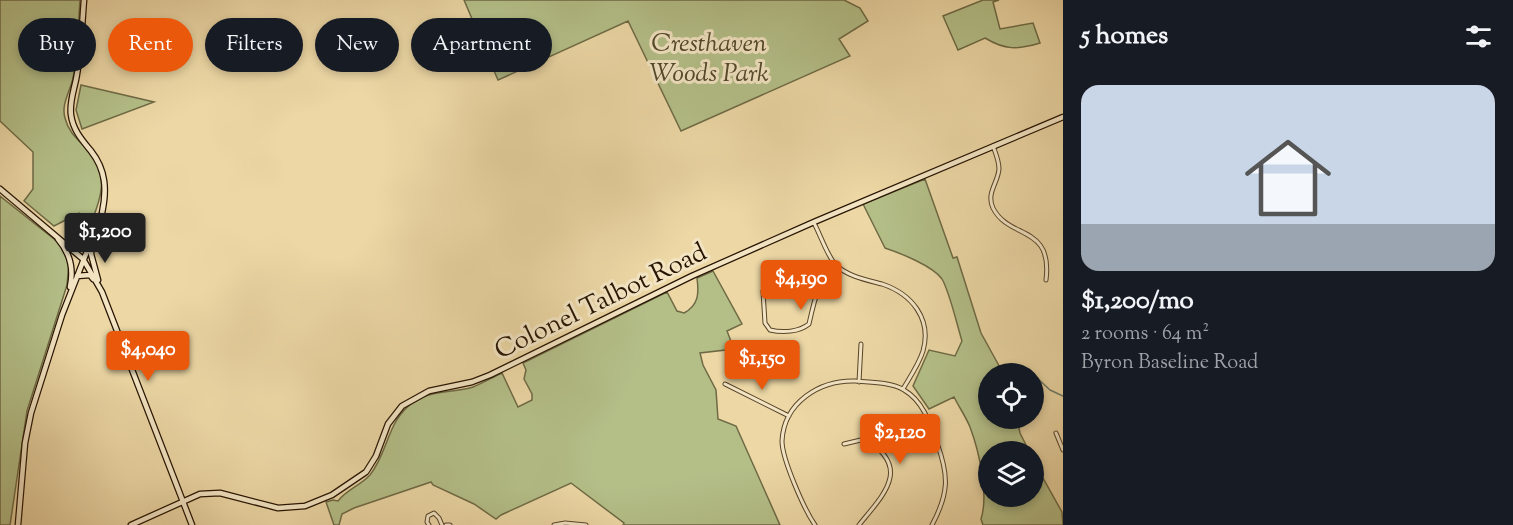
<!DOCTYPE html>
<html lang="en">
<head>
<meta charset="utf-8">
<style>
  :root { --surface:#171b24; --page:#20242c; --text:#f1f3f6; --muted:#9ea1a6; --line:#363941; --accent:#ea580c }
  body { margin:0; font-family:"Sorts Mill Goudy",serif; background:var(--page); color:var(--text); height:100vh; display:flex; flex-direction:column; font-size:22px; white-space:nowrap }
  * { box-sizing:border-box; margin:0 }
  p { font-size:20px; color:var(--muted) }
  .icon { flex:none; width:33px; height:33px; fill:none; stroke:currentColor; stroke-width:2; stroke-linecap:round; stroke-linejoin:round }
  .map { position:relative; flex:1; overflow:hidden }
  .sheet { display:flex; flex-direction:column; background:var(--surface); width:450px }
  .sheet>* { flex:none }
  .guide { position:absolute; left:18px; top:18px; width:570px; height:54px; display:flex; gap:12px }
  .buttons { position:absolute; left:978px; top:363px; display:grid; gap:12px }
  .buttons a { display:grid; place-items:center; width:66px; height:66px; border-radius:50%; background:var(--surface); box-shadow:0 3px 9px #0003; font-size:30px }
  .price { position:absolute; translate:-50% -51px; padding:0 14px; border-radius:6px; background:var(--accent); color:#fff; font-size:20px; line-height:39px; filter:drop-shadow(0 2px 3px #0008) }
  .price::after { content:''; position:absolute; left:50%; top:36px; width:18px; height:14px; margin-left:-9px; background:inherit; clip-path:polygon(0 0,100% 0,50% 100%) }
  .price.on { background:#222; color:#fff }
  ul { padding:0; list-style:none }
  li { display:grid; align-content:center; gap:12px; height:318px; padding:0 18px }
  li+li { border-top:2px solid var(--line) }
  li span { display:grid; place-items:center; height:186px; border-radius:18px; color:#555 }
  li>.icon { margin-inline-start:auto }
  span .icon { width:108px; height:108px; fill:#fffc; stroke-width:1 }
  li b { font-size:26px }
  h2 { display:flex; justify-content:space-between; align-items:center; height:72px; padding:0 18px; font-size:26px }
  .chip { padding:0 21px; border-radius:27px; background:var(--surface); box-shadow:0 3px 9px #0003; font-size:21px; line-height:54px }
  .chip.on { background:var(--accent); color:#fff }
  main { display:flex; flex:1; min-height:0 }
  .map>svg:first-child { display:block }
</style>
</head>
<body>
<main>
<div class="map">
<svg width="1063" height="525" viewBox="0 0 1063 525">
  <rect width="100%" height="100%" fill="#ecd7a5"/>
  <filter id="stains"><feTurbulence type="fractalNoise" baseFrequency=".00333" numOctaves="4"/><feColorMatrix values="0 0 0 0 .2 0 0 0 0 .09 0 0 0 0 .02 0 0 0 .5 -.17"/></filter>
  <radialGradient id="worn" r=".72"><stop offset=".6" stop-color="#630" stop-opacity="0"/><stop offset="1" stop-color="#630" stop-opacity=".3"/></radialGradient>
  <path fill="#b4bf88" stroke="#6e6a45" stroke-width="1.5" d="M0,0h80c-2,25 -1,53 -7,78 -3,14 -12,26 -8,40 4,17 17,24 27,37 16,20 9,44 0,65l-13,-7 -25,13 -30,-25 9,-12v-37l-33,-31z
    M464,0h380l16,8 8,13 -29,18 11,17 -169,75 -53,-110 -130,59z
    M983,0h16l-6,2 7,27 33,-6 7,20c-23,7 -35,7 -55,-5l-27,12 -15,-34z
    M81,85l73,17 -72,27 -6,-19z
    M925,179l28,79 4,-1 24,76 22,40 -15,1v44l29,1 3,14 9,18 -41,1v44h46v-34l28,50 1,13h-80l-2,-6c8,-25 -2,-68 -11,-92 -4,-10 -11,-20 -16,-30l-25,12 -16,-23 16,-36 26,6 7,-15c-5,-16 -12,-48 -20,-62 -9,-13 -42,-26 -57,-31l-22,-44z
    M0,196l59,47 10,19 -2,23 -40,126 -17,114h-10z
    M713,271l29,53 -15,7 7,18 -34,4 3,12 13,25 2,29 18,7 44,99h-157l1,-2 -53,-40 -70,32 -5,4 -22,-15 -41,-19 -2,-3 -77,26 -12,6 -3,11h-5l-8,-23 7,-2 5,1c8,-11 23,-16 32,-26 19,-24 17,-56 45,-74 17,-11 39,-8 58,-14 10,-4 20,-10 29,-14l16,34 14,-7v-6l-8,-15 2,-9 -3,-7 144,-71 10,19 7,2c15,-8 15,-20 13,-35z"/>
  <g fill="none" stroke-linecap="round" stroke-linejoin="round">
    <path stroke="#6b7865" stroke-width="1.5" d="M1030,371l2,3
      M1034,375l16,15 13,6"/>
    <defs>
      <path id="street" d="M993,146c3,8 6,15 6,23 -1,14 -13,24 -6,39 16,32 60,16 53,72
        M814,223c6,11 13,32 21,41 11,12 32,16 47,20 30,10 50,35 41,67 -4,13 -13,26 -20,38
        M763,291l2,32 5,7c13,3 29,2 39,-6 5,-22 9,-44 26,-60
        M859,382l2,-38
        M725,384l64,32
        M1056,433l7,17
        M844,444l21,-5c48,29 18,56 -6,86
        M429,525l-2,-3 1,-6 6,-3 5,5 3,7
        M446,525h4
        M554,525l11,-2 21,2
        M815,525c-11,-16 -33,-66 -33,-84 2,-39 38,-61 73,-60 14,1 37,1 49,9 19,11 26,33 33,53 12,33 12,50 -5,82"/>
      <path id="secondary" d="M0,189l83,70 19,33 90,233
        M58,239c12,14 16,30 12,48
        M92,241l-1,13 7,26
        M71,247l11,-2 10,-6
        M77,276l13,-1 3,4
        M18,525l7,-82 6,-30 31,-98 40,-102c5,-23 4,-43 -11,-62 -9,-11 -18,-21 -20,-36 -2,-14 4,-27 6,-41 4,-24 5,-49 7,-74
        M131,525l69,-31 20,-1 58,15 27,-2 27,-11 34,-23 10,-16 12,-32 14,-18 27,-15 43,-9 18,-7 202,-99 122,-54 249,-105"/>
    </defs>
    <use href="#street" stroke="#58452b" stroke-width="5"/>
    <use href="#secondary" stroke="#271402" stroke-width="7"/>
    <use href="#street" stroke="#f3e5c4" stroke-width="3"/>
    <use href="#secondary" stroke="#f3e5c4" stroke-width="4.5"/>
  </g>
  <g text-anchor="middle" stroke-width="6" stroke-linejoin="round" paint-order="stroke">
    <g font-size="26" font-style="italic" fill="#51472a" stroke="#f3e5c4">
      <text x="709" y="51">Cresthaven<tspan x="709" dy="30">Woods Park</tspan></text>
    </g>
    <g font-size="26" fill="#271402" stroke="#f3e5c4">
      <text transform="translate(600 300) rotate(-26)" y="9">Colonel Talbot Road</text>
    </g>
  </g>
  <rect width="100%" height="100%" filter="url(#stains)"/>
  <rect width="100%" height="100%" fill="url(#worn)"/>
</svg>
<div class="buttons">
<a><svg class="icon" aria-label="locate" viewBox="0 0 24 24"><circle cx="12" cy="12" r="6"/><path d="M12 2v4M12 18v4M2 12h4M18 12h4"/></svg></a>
<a><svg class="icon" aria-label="layers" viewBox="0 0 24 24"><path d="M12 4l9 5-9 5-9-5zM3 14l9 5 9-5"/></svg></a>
</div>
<b class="price on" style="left:105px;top:264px">$1,200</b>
<b class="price" style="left:801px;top:311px">$4,190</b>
<b class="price" style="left:148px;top:382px">$4,040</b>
<b class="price" style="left:762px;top:391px">$1,150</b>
<b class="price" style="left:900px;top:465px">$2,120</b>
<div class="guide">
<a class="chip">Buy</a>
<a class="chip on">Rent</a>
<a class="chip">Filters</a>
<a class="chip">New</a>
<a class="chip">Apartment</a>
</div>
</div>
<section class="sheet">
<h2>5 homes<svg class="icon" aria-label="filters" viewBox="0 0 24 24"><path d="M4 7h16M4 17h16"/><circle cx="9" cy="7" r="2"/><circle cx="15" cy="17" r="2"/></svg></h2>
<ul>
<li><span style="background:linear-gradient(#c9d6e8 75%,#9aa5b1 0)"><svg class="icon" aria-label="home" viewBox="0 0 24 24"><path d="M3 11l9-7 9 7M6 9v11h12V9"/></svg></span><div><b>$1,200/mo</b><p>2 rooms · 64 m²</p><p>Byron Baseline Road</p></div></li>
</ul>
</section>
</main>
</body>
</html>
